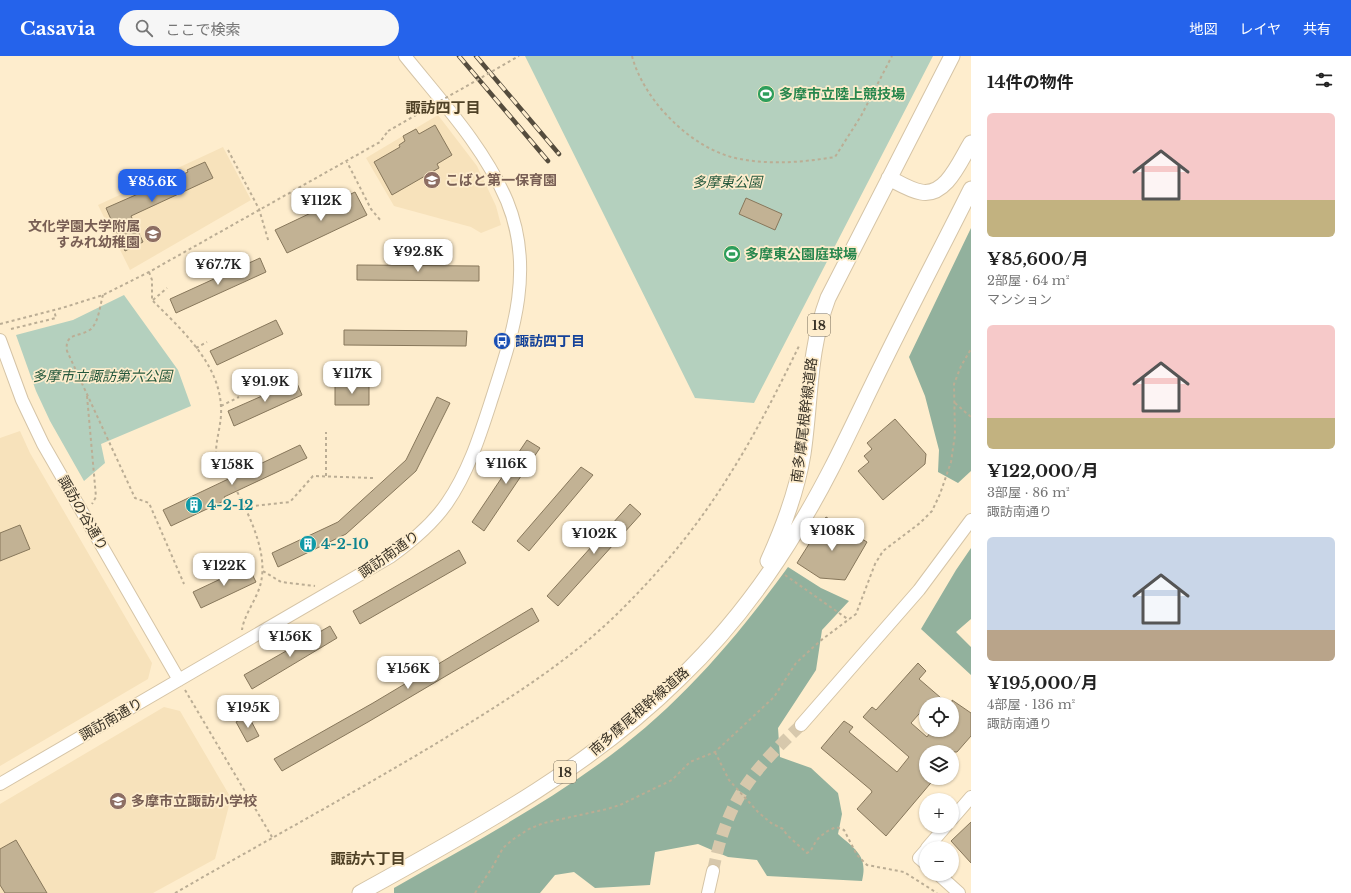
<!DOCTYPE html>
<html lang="ja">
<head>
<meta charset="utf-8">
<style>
  :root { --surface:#fff; --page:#f6f6f6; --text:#222; --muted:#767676; --accent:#2563eb }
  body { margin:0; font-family:"Libre Baskerville","Noto Sans JP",serif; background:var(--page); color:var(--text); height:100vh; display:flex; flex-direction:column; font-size:15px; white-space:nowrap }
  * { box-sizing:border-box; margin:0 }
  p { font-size:13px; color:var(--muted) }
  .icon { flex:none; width:22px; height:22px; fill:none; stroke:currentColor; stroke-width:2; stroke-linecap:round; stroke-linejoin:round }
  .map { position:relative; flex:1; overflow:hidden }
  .side { display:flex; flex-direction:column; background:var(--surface); width:380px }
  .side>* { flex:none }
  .buttons { position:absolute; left:919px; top:641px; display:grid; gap:8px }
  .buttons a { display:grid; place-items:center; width:40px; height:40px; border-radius:50%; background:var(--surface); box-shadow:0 1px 3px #0004; font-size:20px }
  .price { position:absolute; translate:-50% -34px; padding:0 9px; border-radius:8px; background:#fff; color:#222; font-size:13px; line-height:26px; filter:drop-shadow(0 1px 2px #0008) }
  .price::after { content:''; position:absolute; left:50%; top:24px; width:12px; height:9px; margin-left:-6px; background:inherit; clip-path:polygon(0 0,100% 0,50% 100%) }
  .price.on { background:var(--accent); color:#fff }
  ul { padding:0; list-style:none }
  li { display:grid; align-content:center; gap:8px; height:212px; padding:0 16px }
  li span { display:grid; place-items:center; height:124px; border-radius:6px; color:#555 }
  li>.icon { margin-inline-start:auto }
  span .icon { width:72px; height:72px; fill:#fffc; stroke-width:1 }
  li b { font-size:17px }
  h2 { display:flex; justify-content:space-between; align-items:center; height:48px; padding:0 16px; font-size:17px }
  header { display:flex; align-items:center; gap:24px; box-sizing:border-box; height:56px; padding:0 20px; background:var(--accent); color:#fff }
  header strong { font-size:19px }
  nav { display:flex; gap:22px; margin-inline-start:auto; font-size:14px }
  .search { width:280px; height:36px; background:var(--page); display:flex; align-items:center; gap:10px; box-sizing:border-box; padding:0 14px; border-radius:22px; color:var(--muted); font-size:15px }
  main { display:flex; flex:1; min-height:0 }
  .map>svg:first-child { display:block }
</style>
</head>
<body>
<header>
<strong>Casavia</strong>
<div class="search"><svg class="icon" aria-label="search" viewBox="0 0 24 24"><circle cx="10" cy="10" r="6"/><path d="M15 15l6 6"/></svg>ここで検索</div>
<nav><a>地図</a><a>レイヤ</a><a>共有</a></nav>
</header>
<main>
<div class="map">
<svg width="971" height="837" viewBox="0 0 971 837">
  <rect width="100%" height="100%" fill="#feedcd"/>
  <path fill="#f7e2bb" d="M438,59l39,51 19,40 5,19 -20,8 -10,-6 -77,-21 -28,-48z
    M223,91l28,53 -121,70 -32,-65z
    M20,375l10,22 122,210 -4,16 -148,87v-328z
    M164,651l16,4 51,87 -16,61 -62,34h-153v-89z"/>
  <path fill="#b4d0be" d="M525,0h408l-179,347 -59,-5z
    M124,239l54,75 13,36 -90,38 4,19 -21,18 -34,-60 -14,-30 -20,-56 57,-15z"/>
  <path fill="#92b19d" d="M971,172v243l-13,12 -20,-11 1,-22 -14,-54 -16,-39z
    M971,492v71l-15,13 15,15v28l-50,-46 35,-59z
    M788,511l33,21 28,13 -27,29 -6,40 -38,58 2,29 31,11 27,25 4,21 -4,20c18,16 30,22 24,47l-95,-5 -10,-16 -29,-3 -30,-13 -43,8 -5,33 -55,3 -21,-16 -19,3 -15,18h-146v-5c68,-39 138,-76 202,-122 77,-54 137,-123 192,-199z"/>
  <path fill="#c2b294" stroke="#87775b" d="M435,69l17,30 -15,9 2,4 -47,27 -18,-33 26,-15 -1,-2 6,-4 -2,-5 13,-7 3,5z
    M205,106l8,16 -82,38 12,26 -18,9 -19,-43 82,-36 -1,-2z
    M355,136l12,23 -80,38 -12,-23z
    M746,142l36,16 -7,16 -36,-16z
    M260,202l6,14 -90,41 -6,-14z
    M357,209l122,1v15l-122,-1z
    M276,264l7,14 -66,31 -7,-14z
    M344,274l123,1 -1,15 -122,-1z
    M296,325l6,14 -68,31 -6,-15z
    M335,329h34v20h-34z
    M437,341l13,6 -34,68 -70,63 -68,33 -6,-14 66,-31 68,-62z
    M895,363l31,35 -1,10 -42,36 -25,-29 11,-9 -5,-6 8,-7 -5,-6z
    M527,384l13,8 -56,83 -12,-9z
    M300,389l7,13 -83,39 2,3 -55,26 -8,-16z
    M581,411l12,8 -64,76 -12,-10z
    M630,448l11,10 -83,92 -11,-10z
    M826,461l41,25 -22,38 -25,-2 -23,-15z
    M20,469l10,24 -30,12v-28z
    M459,494l7,13 -106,61 -7,-13z
    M248,510l8,16 -55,26 -8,-16z
    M532,552l7,13 -171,101 -86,49 -8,-12 99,-56z
    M330,570l7,12 -85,51 -8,-14z
    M918,607l8,8 -7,8 29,25h-22v2l-15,17 16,14 5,-7h20v-30l19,13v23l-14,16h-31v26h9l-49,58 -29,-27 15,-17 -1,-2 -50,-42 23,-27 9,6 -4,5 48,40 12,-15 -46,-40 9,-10 4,3z
    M248,659l11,21 -12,6 -11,-20z
    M971,766v41l-20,-22z
    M16,784l31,53h-42l-5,-8v-36z"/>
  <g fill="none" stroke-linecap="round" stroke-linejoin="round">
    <path stroke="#d7c8ac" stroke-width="12" stroke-dasharray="12 6" stroke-linecap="butt" d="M713,815c14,-70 38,-99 88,-146"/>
    <defs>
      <path id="minor" d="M0,284l22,60 21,44 136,236
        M801,669l118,-135 52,-70
        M0,728l390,-227c21,-15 42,-32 57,-54 22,-32 33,-68 45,-105 21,-65 43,-129 15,-197 -23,-54 -65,-99 -102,-145
        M952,763l19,-22
        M927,792l19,-22
        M926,794l-7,8 7,6
        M938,818l21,19
        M708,837l5,-22"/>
      <path id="major" d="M889,122c10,5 21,12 32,14 25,5 39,-31 50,-49
        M768,505c15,-33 29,-70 35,-107 8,-54 5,-103 25,-156l124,-242
        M360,837c112,-62 227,-123 319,-214 46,-44 86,-96 119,-151 33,-53 58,-111 86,-167 28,-57 58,-114 87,-172"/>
    </defs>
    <use href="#minor" stroke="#d5c4a6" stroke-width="14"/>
    <use href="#major" stroke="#d5c4a6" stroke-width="17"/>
    <path stroke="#bbad94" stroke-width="2" stroke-dasharray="3 3" stroke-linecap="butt" d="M632,0c12,46 62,95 108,103 32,6 64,3 95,-2l26,-41 31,-60
      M228,94l31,59 10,34
      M346,104l25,49 10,12
      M149,216l3,8v20c29,29 68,64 69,108 1,15 -5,30 -5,45 0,6 4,12 6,18l5,1c15,30 42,75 34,110 -3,16 -17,32 -19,48
      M103,239c-3,10 -4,25 -11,33 -10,10 -28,3 -25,23l68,147 14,5 35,81
      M153,244l14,-12
      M0,268l62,-16 41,-13 46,-23 231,-130 8,-11
      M11,273l45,-11 -2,-8
      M196,292l11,-6
      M87,340l9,101 -4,7
      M955,347l16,14
      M221,350l18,-9
      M326,420v-44
      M244,451l46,-5 23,-26 60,2
      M263,515l18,11 34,4
      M785,519l64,45
      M185,634l87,147
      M715,696l14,28 29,32 13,11 12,6 4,6 20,18c6,-3 6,-8 10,-13 5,-6 12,-10 19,-13l8,3 13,25 10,10 37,7 33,21
      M175,837c89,-51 179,-100 267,-153 65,-40 132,-81 185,-136 39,-39 74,-83 103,-130 26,-41 48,-85 69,-128
      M475,837l17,-25 11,-20 9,-8 17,-11 15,-6 63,-14 13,-4 52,-25 18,-18 25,-10 59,-55 22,-34 24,-22 36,-27 19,-50 8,-13 37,-28 12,-12 8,-17 11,-32 4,-27 -1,-51 7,-18 10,-17"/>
    <use href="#minor" stroke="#fff" stroke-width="12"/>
    <use href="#major" stroke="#fff" stroke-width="15"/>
    <defs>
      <path id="rail" d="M459,0l89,105
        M476,0l83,98"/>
    </defs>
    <use href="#rail" stroke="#554c3d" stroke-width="4.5"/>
    <use href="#rail" stroke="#feedcd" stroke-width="3" stroke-dasharray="9" stroke-linecap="butt"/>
    <path stroke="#bbad94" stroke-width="2" stroke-dasharray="3 3" stroke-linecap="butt" d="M388,75l131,-75"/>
  </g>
  <defs>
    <symbol id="stadium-disc" viewBox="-11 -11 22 22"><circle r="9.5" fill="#2e9e5b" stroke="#feedcd"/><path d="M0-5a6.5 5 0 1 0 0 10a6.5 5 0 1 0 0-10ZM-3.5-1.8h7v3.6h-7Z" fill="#fff"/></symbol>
    <symbol id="school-disc" viewBox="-11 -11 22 22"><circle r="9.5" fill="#8d6e63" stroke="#feedcd"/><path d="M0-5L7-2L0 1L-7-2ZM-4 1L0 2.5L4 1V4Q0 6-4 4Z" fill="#fff"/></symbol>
    <symbol id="bus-disc" viewBox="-11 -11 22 22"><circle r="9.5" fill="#1a4fb4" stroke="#feedcd"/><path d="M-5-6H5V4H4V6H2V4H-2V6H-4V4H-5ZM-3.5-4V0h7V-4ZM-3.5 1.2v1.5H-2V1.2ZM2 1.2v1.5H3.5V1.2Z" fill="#fff"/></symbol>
    <symbol id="building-disc" viewBox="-11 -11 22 22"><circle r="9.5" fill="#0f9aa8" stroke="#feedcd"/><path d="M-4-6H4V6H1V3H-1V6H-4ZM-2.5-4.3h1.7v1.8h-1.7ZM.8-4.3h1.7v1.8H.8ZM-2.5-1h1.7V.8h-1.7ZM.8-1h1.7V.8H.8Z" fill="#fff"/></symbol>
  </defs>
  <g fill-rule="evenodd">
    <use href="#stadium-disc" x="756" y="28" width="20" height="20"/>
    <use href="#school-disc" x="422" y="114" width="20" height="20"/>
    <use href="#school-disc" x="143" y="168" width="20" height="20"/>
    <use href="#stadium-disc" x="722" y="188" width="20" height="20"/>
    <use href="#bus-disc" x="492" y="275" width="20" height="20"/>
    <use href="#building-disc" x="184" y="439" width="20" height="20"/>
    <use href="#building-disc" x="298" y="478" width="20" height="20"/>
    <use href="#school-disc" x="108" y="735" width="20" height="20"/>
  </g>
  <g text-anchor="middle" stroke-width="3.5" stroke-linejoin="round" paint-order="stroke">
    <g fill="#feedcd" stroke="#756b59" stroke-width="1">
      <rect x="808" y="258" width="22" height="22" rx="3"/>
      <rect x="554" y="705" width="22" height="22" rx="3"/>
    </g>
    <g font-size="13" font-weight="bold" fill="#3a3327">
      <text x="819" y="274">18</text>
      <text x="565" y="721">18</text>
    </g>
    <g font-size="14" font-weight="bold" fill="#27864d" stroke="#feedcd" text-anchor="start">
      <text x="779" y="43">多摩市立陸上競技場</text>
      <text x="745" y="203">多摩東公園庭球場</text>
    </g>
    <g font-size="14" font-weight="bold" fill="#785e54" stroke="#feedcd" text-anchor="start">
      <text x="445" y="129">こばと第一保育園</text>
      <text x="140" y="175" text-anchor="end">文化学園大学附属<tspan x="140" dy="16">すみれ幼稚園</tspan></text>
      <text x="131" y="750">多摩市立諏訪小学校</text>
    </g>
    <g font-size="14" font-style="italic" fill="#25583c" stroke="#feedcd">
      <text x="727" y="131">多摩東公園</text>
      <text x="102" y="325">多摩市立諏訪第六公園</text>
    </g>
    <g font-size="14" font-weight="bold" fill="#164399" stroke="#feedcd" text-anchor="start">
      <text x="515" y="290">諏訪四丁目</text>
    </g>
    <g font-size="14" fill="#3a3327" stroke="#feedcd">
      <text transform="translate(804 364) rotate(-83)" y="5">南多摩尾根幹線道路</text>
      <text transform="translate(83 457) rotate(60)" y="5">諏訪の谷通り</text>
      <text transform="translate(389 498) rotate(-35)" y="5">諏訪南通り</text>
      <text transform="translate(639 655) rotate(-41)" y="5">南多摩尾根幹線道路</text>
      <text transform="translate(111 663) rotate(-30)" y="5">諏訪南通り</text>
    </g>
    <g font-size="14" font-weight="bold" fill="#0d838f" stroke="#feedcd" text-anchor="start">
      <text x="207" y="454">4-2-12</text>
      <text x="321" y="493">4-2-10</text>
    </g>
    <g font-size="15" font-weight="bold" fill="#504227" stroke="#feedcd">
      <text x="443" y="57">諏訪四丁目</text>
      <text x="368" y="808">諏訪六丁目</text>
    </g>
  </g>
</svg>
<div class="buttons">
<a><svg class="icon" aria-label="locate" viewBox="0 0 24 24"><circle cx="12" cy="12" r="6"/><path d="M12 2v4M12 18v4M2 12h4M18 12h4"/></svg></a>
<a><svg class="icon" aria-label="layers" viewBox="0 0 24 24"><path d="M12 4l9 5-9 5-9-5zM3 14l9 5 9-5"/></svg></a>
<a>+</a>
<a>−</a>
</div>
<b class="price on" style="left:152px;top:147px">¥85.6K</b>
<b class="price" style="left:321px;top:166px">¥112K</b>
<b class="price" style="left:418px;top:217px">¥92.8K</b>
<b class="price" style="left:218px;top:230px">¥67.7K</b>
<b class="price" style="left:352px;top:339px">¥117K</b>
<b class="price" style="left:265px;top:347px">¥91.9K</b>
<b class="price" style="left:506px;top:429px">¥116K</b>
<b class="price" style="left:232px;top:430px">¥158K</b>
<b class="price" style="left:832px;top:496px">¥108K</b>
<b class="price" style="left:594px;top:499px">¥102K</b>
<b class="price" style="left:224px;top:531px">¥122K</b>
<b class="price" style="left:290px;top:602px">¥156K</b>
<b class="price" style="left:408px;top:634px">¥156K</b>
<b class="price" style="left:248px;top:673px">¥195K</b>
</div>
<section class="side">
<h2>14件の物件<svg class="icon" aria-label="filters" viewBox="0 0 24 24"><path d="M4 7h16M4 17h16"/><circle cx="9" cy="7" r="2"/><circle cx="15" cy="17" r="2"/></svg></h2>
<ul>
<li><span style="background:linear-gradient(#f6c9c9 70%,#c2b280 0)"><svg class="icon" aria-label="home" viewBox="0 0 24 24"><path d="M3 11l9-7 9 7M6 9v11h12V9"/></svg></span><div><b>¥85,600/月</b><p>2部屋 · 64 m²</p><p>マンション</p></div></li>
<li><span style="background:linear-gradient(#f6c9c9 75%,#c2b280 0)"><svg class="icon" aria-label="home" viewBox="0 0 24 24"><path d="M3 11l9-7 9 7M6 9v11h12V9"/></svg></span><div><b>¥122,000/月</b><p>3部屋 · 86 m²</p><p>諏訪南通り</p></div></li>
<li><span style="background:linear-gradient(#c9d6e8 75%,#b9a48a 0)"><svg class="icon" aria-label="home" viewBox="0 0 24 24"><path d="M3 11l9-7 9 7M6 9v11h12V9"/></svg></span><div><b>¥195,000/月</b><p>4部屋 · 136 m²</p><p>諏訪南通り</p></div></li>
</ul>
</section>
</main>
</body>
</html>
